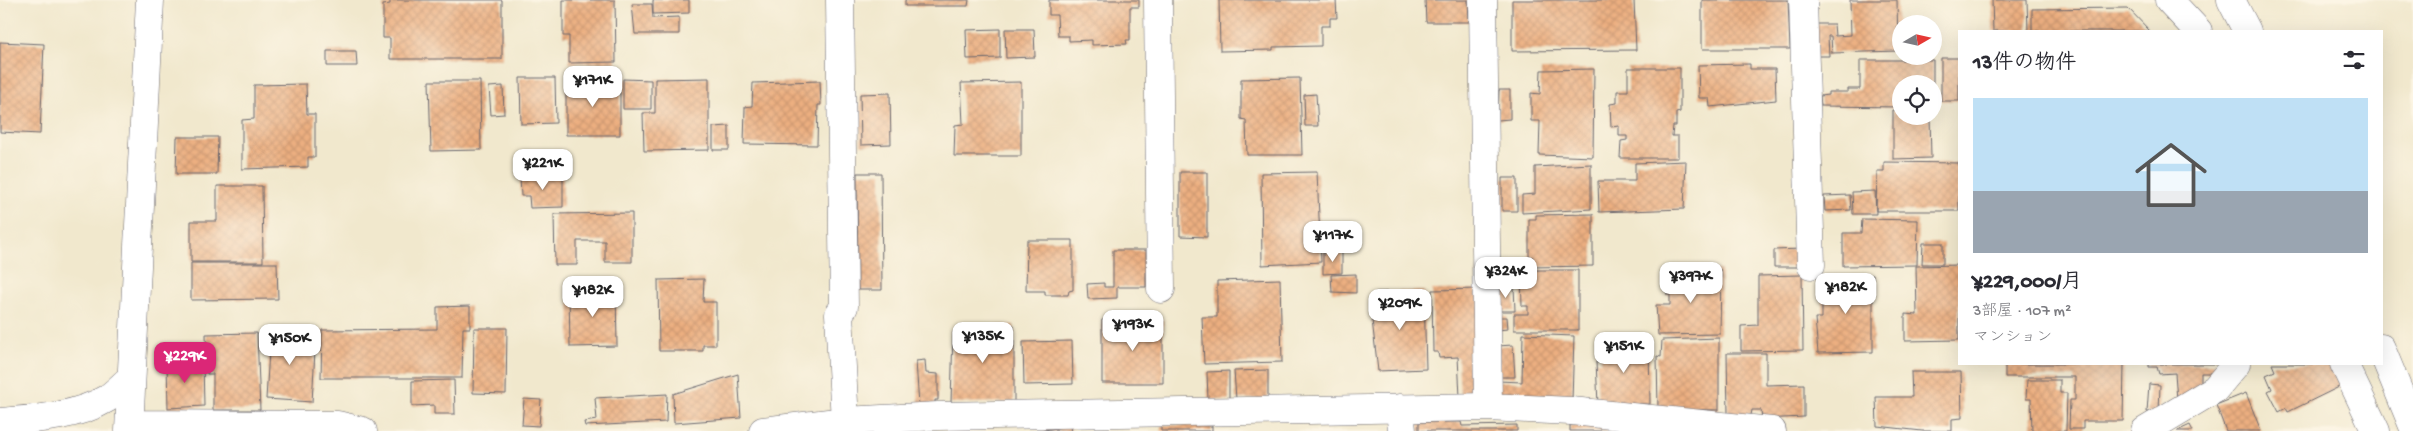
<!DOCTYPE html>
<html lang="ja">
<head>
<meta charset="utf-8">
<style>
  :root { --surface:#fff; --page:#f2f2f3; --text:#2b2b33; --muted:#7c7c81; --accent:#db2777 }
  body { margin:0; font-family:"Gochi Hand","Klee One",sans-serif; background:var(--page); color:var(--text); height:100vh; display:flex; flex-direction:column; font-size:19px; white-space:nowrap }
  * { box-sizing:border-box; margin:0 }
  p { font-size:16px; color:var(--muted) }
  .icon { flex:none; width:28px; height:28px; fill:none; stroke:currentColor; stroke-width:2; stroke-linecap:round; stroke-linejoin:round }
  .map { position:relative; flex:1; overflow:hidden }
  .side { position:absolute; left:1958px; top:30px; width:425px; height:335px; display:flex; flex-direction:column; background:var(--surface); border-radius:0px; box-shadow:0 5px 20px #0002 }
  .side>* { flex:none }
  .needle { width:32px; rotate:81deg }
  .fabs { position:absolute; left:1892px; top:15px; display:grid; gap:10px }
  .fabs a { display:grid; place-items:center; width:50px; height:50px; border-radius:50%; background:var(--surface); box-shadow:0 5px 20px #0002; font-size:25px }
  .price { position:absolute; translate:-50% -42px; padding:0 11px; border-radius:10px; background:#fff; color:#222; font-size:16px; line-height:32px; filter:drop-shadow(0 1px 2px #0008) }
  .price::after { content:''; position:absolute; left:50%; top:30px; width:15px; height:11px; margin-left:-8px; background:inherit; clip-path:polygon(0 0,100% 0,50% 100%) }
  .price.on { background:var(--accent); color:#fff }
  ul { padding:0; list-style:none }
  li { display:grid; align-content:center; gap:10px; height:265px; padding:0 15px }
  li span { display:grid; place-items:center; height:155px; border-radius:0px; color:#555 }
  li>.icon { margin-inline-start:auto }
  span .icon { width:90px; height:90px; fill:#fffc; stroke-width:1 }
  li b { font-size:21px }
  h2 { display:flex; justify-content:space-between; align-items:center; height:60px; padding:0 15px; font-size:21px }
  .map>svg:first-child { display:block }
</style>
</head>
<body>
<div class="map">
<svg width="2413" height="431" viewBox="0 0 2413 431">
  <defs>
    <pattern id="building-cross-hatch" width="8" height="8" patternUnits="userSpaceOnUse" patternTransform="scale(1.25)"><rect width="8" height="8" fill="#ecaf80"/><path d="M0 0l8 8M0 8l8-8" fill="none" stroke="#ca9670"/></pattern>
  </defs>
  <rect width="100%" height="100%" fill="#fcf5e5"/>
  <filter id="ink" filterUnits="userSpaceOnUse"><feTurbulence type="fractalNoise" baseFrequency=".02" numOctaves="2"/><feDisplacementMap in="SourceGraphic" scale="10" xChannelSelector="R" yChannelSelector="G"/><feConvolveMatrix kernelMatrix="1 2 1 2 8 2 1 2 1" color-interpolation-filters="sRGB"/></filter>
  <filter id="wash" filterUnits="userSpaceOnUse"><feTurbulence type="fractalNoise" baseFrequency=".0096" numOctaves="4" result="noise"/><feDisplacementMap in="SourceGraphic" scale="20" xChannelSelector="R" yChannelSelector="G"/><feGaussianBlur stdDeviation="1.12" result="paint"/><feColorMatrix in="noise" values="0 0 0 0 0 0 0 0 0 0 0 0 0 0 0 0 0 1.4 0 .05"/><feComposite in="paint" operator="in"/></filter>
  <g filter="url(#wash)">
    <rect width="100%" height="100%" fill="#f1e8cd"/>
    <g id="blocks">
      <path fill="url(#building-cross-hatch)" d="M390,0h112v59h-112v-21h-7v-33l7,-1z
        M563,0h52l1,62 -47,1v-27h-6z
        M653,0h36v13l-36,1z
        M905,0h64l-1,6h-63z
        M1049,0h90v7h-9v33h-4l1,4 -35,1v-5l-23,1v-5h-11l-1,-21h-8z
        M1219,0h117l1,18h-7v8h-9v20l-48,1v3l-53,1z
        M1425,0h43l1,22h-43z
        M1512,0h122l2,50 -124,1z
        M1702,0h86l2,49h-88z
        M1850,0h47l1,51 -66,2 -1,-17h-3l1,20h-14l1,-32h18l1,12 16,-1z
        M1992,0h35l1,31h-35z
        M632,4h20l1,14 26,-1v17h-44z
        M2128,8l22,23h-118v-22z
        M1000,29v29l-33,1 -1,-29z
        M1005,29h29l1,28 -29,1z
        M1934,33h3l1,17h-4z
        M0,42l44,2 -4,90 -40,-2z
        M327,51h29l1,15h-30z
        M1941,58h18v43h-18z
        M1860,60h73v24h-32v23l-80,-1 -1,-10 8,-1v-3h20v-3h12z
        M1750,64v5h25l1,31 -66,7 -1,-9h-10l-1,-33z
        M1628,68h52v44l-4,1v13h-3l-1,10h6v22h-58l1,-17 6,-1v-4h-8v-10l-8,1 -1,-23 7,-1v-12h11z
        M1594,69l-1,88 -54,-2 1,-34h-9v-28l9,1 1,-24z
        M520,78h35l1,45 -35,1z
        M709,78v72l-65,1 -1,-38h12v-34z
        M1300,78l2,77h-55l-1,-35 -5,-1v-40z
        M623,79l28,1v29h-28z
        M569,80h51v55h-54v-51h4z
        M429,81h51l1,69 -50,1z
        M820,81l1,24h-3l-1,40 -73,-1 1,-37 7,-1 1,-23z
        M1021,82v74h-67l1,-31 8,-1 -2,-41z
        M306,84l1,30h8v43h-7v10l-66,2v-49l12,-1v-34z
        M503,86l1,28 -13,1 -2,-28z
        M1499,90h11v29l-12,1z
        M890,93l1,51 -30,1 -1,-51z
        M1316,94l2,32h-13l-1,-31z
        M1893,110h8v6h29l1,42 -38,1z
        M729,126v24h-16v-23z
        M177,137h41l-1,37h-41z
        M1686,161l-2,48 -85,3 -1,-31h37v-18z
        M1884,162l75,1v48h-83l1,-40h7z
        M1591,164v45l-69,4v-18l13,-1v-27z
        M1180,172h27v65l-27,-1z
        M1317,172l4,90 -59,3 -1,-92z
        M857,173h24l1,117h-24z
        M563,176v31l-33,1 -1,-12h-8l-1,-19z
        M1502,178h15v33h-15z
        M217,186h45l1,76h-72v-41h26z
        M1875,191l1,23h-23l-1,-22z
        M1850,195l1,15 -26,1 -1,-15z
        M632,213v49h-27v-21h-28v24h-22l-1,-51z
        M1593,214v52l-61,1 1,-10 -4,-1v-37h7v-4z
        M1862,219l56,1 -1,45 -74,1v-33h18z
        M1027,240h46v50l-4,1 -1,4h-23v-4h-19z
        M1923,243h20v21h-21z
        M1801,249v18h-27v-17z
        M1113,250h33v37h-29v11l-29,1 -1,-15 17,-1v4h9z
        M1342,251v22l-19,1v-22z
        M191,263h86l1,36 -87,1z
        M1959,265v75l-54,1v-27l12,1 -1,-49z
        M1527,270h51v60h-64v-16h14v-8h-6l-1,-32 6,-1z
        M1721,270l-1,64 -62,1 -2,-30h14v-10h-3l-1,-24z
        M1356,274v19l-24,-1 -1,-17z
        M1802,275l1,75 -62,1v-25l17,-1v-49z
        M1873,275v77l-55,1 -3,-35h7v-41z
        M704,279l-1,23h13v43h-13v6h-44l-1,-71z
        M1280,279l2,83 -78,2 -2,-47h15v-36z
        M1496,286h18l1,25h-18z
        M616,289l1,57 -47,1 -1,-56z
        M1480,289l1,108h-21l-2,-40 -19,1 -1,-6h-5l-1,-62z
        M1424,291l2,78 -48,2 -6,-51 5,-1 -1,-27z
        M470,306v22h-7l-1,50h-141l1,-48 115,-1v-22z
        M1496,317h11l1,12 -11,1z
        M1102,320h61v63h-61z
        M1014,325v77l-63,1 2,-71 5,-1v-5z
        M474,328h33l-1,66 -33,-1z
        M273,332l43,2 -4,68 -46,-3 3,-48h-9l1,-14 11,1z
        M257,333l3,77h-47v-36h-6l-1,-40z
        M1523,334l51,2 -2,64 -75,-3 1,-16 24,1z
        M1719,338v72l-61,-1 -1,-53 4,1 1,-17z
        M1072,341l1,43 -49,1 -1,-43z
        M1649,342l1,62h-52l-2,-42h5v-19z
        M1513,345l2,32h-18v-31z
        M1727,353h39v32l38,-1v33l-42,2 -1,-9h-9l-1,5h-23z
        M925,360l1,13 12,1v26h-3v5l-16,1 -3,-45z
        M203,361l1,45 -36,2 -1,-45z
        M2005,364h119l-1,57h-40v8h-14l1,-29h5v-23h-70z
        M2149,364h70v9h-18v12l-24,15 -2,-27 -16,1 -2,-7h-8z
        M2272,364h58l11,22 -53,26 -2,-4 -7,4 -11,-21 4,-2 -6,-14 9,-4z
        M1268,370v29h-32l-2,-28z
        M1229,371v29h-21l-1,-28z
        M1911,372h50l1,46 -10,1v12h-30l-45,-5 -1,-29h36z
        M738,374l3,44 -67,5 -1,-29z
        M454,380l1,34h-21v-9l-22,1v-25z
        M2027,380h33v13h7l-1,38h-34l-1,-32h-5z
        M2149,384l11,1 -1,27h-12z
        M2246,393l15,38h-35l-10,-26z
        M667,394l-1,28 -81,4 -1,-4 13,-2 -2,-22z
        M524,399l17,1 -2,26 -17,-1z
        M1419,422h42l1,4 55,-1v6h-98z
        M1161,425l51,1v5h-51z
        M1570,425l44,2v4h-44z
        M2190,425l3,6h-16z
        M1070,426l1,5h-27v-1z"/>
    </g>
  </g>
  <g filter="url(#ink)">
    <use href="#blocks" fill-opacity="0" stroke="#6a676e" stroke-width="1"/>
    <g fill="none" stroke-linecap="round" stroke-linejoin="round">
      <defs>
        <path id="minor" d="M840,0l4,307 -5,7 6,107
          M1158,0l3,289
          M1483,0l5,407
          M1803,0l8,265
          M2169,0l29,31
          M2231,0l16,31
          M2381,348l32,78
          M2344,364l32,67
          M1400,408l2,23
          M0,422c34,-3 76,-5 106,-23 9,-5 16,-14 24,-20
          M130,424l208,1 25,6
          M129,431l21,-431
          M763,431l82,-10 93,-5 550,-9 83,4 201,20
          M2145,431l70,-42 21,-25"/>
      </defs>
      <use href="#minor" stroke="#6a676e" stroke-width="29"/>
      <use href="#minor" stroke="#fff" stroke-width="28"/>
    </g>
  </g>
</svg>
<div class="fabs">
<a><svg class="needle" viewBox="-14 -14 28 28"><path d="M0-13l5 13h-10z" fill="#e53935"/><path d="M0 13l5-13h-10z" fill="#7c7c81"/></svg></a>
<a><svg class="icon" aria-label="locate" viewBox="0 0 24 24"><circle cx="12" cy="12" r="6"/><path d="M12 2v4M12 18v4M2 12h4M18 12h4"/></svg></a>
</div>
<b class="price" style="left:593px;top:108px">¥171K</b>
<b class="price" style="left:543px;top:191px">¥221K</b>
<b class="price" style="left:1333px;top:263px">¥117K</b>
<b class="price" style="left:1506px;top:299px">¥324K</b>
<b class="price" style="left:1691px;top:304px">¥397K</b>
<b class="price" style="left:1846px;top:315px">¥182K</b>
<b class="price" style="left:593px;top:318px">¥182K</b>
<b class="price" style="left:1400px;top:331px">¥209K</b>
<b class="price" style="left:1133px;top:352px">¥193K</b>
<b class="price" style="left:983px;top:364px">¥135K</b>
<b class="price" style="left:290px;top:366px">¥150K</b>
<b class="price" style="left:1624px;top:374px">¥151K</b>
<b class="price on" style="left:185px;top:384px">¥229K</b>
<section class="side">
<h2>13件の物件<svg class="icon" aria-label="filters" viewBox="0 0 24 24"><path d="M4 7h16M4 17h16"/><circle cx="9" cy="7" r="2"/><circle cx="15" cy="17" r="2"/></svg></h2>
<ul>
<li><span style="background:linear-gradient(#bfe0f5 60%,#9aa5b1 0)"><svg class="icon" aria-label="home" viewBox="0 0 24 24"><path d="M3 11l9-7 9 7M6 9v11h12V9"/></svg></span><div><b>¥229,000/月</b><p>3部屋 · 107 m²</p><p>マンション</p></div></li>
</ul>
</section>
</div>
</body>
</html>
